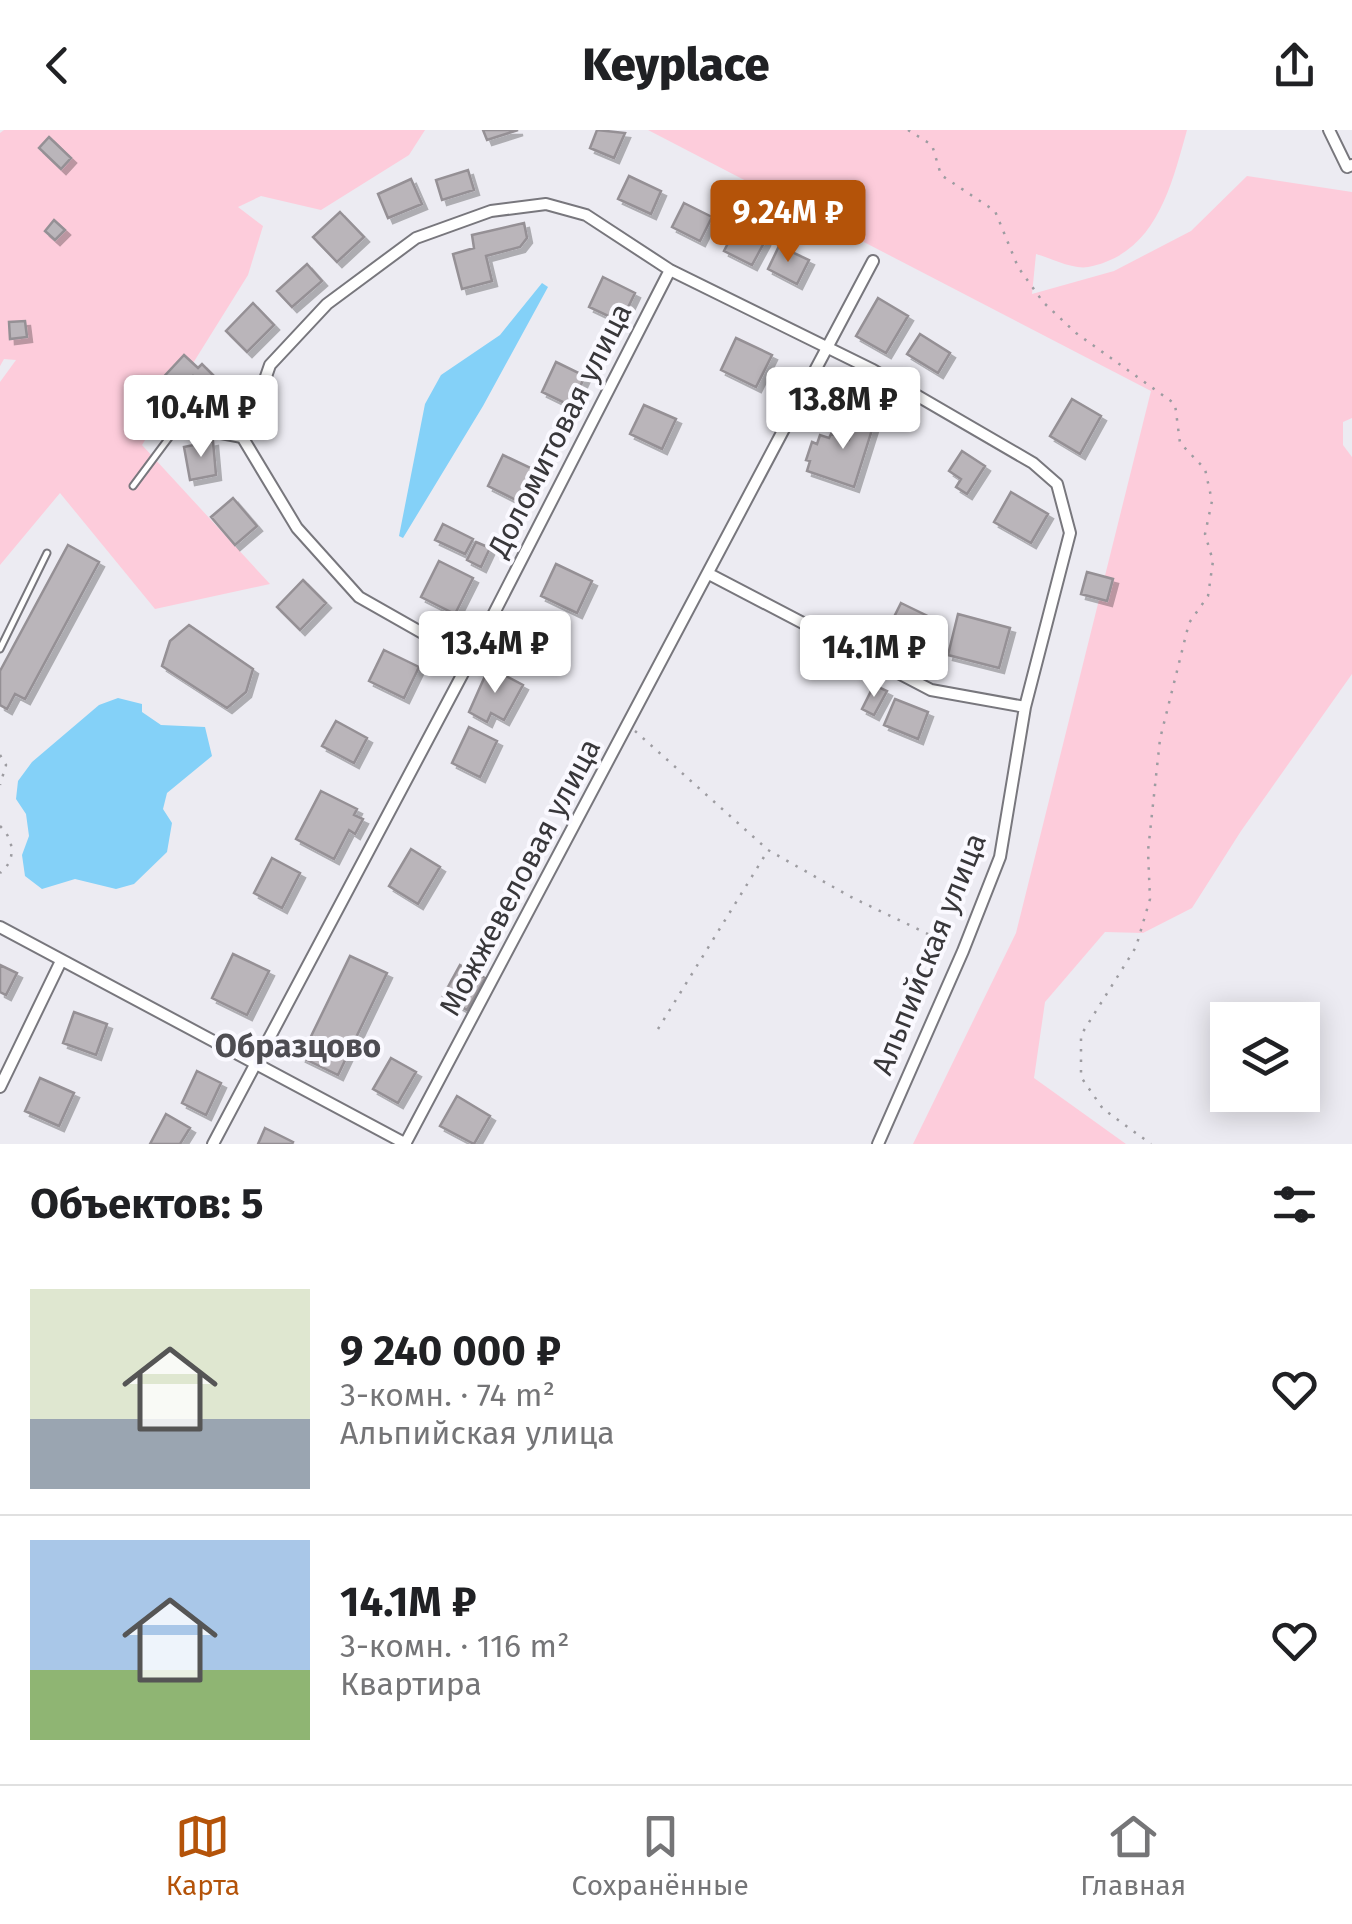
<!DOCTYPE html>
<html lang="ru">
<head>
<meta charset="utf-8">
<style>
  :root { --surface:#fff; --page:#f6f6f6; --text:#202124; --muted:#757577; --line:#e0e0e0; --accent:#b45309 }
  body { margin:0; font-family:"Fira Sans",sans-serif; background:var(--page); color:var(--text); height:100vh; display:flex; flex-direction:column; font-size:38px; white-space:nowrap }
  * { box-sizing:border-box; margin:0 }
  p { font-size:32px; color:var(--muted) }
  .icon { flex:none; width:55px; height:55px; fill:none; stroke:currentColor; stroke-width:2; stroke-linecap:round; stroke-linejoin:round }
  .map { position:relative; height:1014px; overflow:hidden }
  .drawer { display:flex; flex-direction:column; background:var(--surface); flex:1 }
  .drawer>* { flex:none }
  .buttons { position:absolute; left:1210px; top:872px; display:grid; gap:20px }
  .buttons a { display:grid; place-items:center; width:110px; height:110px; border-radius:0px; background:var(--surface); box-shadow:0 5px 25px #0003; font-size:50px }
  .price { position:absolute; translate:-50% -85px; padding:0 22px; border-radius:10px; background:#fff; color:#222; font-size:32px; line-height:65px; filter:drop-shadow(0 2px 5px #0008) }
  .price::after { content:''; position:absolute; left:50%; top:60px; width:30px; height:22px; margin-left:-15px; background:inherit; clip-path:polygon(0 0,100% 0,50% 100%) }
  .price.on { background:var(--accent); color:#fff }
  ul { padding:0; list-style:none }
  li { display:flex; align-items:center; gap:30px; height:250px; padding:0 30px }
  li+li { border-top:2px solid var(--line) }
  li span { display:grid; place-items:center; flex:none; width:280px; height:200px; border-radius:0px; color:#555 }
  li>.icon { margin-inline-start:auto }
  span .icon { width:120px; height:120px; fill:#fffc; stroke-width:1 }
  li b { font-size:42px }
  h2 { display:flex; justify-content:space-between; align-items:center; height:120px; padding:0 30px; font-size:42px }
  header { display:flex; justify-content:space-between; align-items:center; height:130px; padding:0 30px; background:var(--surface); font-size:45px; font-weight:800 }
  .menu { display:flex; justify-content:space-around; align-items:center; height:140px; border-top:2px solid var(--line); background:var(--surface); font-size:28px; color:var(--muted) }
  .menu a { display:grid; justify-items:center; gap:5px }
  .menu .on { color:var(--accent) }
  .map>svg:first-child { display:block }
</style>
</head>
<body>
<header><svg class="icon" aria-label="back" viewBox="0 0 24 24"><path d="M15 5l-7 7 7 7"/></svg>Keyplace<svg class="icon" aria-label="share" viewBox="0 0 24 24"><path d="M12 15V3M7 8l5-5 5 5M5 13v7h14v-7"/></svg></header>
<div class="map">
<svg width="1352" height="1014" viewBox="0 0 1352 1014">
  <defs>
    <filter id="shadow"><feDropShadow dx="5" dy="5" stdDeviation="0" flood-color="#0004"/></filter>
  </defs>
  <rect width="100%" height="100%" fill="#ecebf2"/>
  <path fill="#fdccdb" d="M4,0h421l-16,25 -88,55 -60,-14 -23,11 25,19 -15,49 -106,170 128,139 -115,25 -95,-116 -60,72v-183l16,-22 -12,-1 -4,7v-233z
    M648,0h539c-16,57 -31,124 -99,137 -14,3 -38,-9 -52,-13l-4,40 82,-23 77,-40 56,-55 105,16v226l-9,4v23l9,12v217l-111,157 -49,77 -49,25 -38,-1 -60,70 -11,76 92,66h-213l103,-211 135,-542z"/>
  <path fill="#84d1f8" d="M542,153l6,4 -65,119 -80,132 -4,-2 26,-132 16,-29 59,-40z
    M118,568l24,6v8l19,13 44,2 7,29 -45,37 -4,16 9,14 -5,29 -33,32 -18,5 -41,-10 -33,10 -17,-13 -3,-21 7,-19 -3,-22 -10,-15 2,-18 14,-19 67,-57z"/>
  <path fill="#bab5ba" stroke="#959095" stroke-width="2.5" filter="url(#shadow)" d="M483,0h35l-31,10z
    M597,0l28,3 -11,25 -24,-10z
    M49,7l22,21 -10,11 -22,-21z
    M468,40l6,20 -32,10 -6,-20z
    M629,46l32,15 -10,23 -33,-15z
    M411,49l11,25 -34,14 -10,-24z
    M684,73l28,14 -12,24 -28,-14z
    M340,82l24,25 -27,25 -24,-25z
    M54,90l11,10 -10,10 -10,-9z
    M524,93l3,15 -7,9 -34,9 6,25 -30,8 -9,-35 21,-6 -2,-13z
    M737,96l28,15 -13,24 -28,-14z
    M779,116l30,14 -12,24 -29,-15z
    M307,134l15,17 -30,26 -15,-16z
    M603,147l32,16 -14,29 -32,-15z
    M878,168l30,18 -22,37 -30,-17z
    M253,173l21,22 -27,27 -21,-21z
    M25,191l2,16 -17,2 -1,-17z
    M920,204l30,19 -12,20 -31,-19z
    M736,208l36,17 -16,32 -35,-17z
    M184,225l14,13 4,-4 16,16 -10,11 -15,-15 -20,21 -15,-14z
    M556,232l29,14 -14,30 -29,-14z
    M1072,269l29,17 -21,38 -30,-18z
    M644,275l32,14 -14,30 -32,-15z
    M859,278l18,6 -23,73 -47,-16 3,-10 -4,-1 6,-18 5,2 3,-9 9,3 2,-4 18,6z
    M213,311l3,34 -26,5 -6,-33z
    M962,321l23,15 -18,28 -11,-7 5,-8 -12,-8z
    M503,325l32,15 -15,32 -32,-16z
    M1011,362l37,22 -17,29 -37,-21z
    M233,368l24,28 -22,19 -24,-28z
    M443,394l30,15 -8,15 -30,-14z
    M476,412l14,6 -9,19 -14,-7z
    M68,415l31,17 -74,137 -10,-5 -8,15 -7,-4v-34z
    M439,431l34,17 -18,36 -34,-17z
    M556,434l36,17 -15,32 -36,-17z
    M1087,442l26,7 -6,22 -26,-7z
    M303,450l23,23 -26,27 -23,-23z
    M901,473l39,19 -16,31 -38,-20z
    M958,484l52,14 -11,40 -51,-13z
    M189,495l64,44 -7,23 -19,16 -65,-42 8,-25z
    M384,520l35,17 -15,31 -35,-17z
    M489,537l34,18 -19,35 -13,-7 -4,9 -18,-10z
    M874,555l13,6 -13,24 -12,-6z
    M895,569l33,13 -10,27 -34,-14z
    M336,591l31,17 -13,25 -32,-17z
    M469,597l28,14 -17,36 -28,-14z
    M321,661l36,18 -3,6 9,4 -8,15 -6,-4 -15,29 -38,-20z
    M411,719l29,18 -22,37 -29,-18z
    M272,728l28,15 -18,35 -28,-15z
    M233,824l36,17 -22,44 -35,-17z
    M350,826l37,17 -49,102 -37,-18z
    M0,835l17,8 -11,22 -6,-3z
    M460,835l25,13 -18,32 -24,-14z
    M74,882l33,12 -11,31 -33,-12z
    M391,928l25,14 -18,31 -25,-14z
    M197,941l24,12 -15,32 -24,-12z
    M40,948l34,15 -15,33 -34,-15z
    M457,966l33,20 -16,28 -34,-18z
    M166,984l24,14 -10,16h-30z
    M265,998l28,14 -1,2h-34z"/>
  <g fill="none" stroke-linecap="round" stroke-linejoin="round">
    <defs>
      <path id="lane" d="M133,356l44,-59 67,13
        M0,519l47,-96"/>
      <path id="street" d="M1329,0l18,37 5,-2
        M709,444l222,116 94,17
        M470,530l-111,-63 -62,-69 -53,-88 26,-75 57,-61 89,-66 75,-27 55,-7 40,11 84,55 203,100 160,93 24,21 13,49 -45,174 -25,150 -37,94 -85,193
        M0,797l406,217
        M0,957l61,-126
        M213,1014l257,-484 200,-390
        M405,1014l468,-883"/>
    </defs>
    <use href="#lane" stroke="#78777d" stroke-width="9"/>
    <use href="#street" stroke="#78777d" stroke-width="14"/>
    <path stroke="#9d9ca1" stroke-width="2.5" stroke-dasharray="2.5 8" stroke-linecap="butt" d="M908,0l24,15 9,30 54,36 23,56 25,35 33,31 99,71 5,39 25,26 7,32 -7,33 8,27 -5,35 -19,27 -29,116 -12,112 2,48 -14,48 -55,88v42l22,32 48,35
      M635,601l133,119 83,47 102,49
      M0,625l6,10 -6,20
      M0,696c14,13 17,34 0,47
      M658,899l109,-177"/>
    <use href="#lane" stroke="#fff" stroke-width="5"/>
    <use href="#street" stroke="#fff" stroke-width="10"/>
  </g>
  <g text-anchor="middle" stroke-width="8" stroke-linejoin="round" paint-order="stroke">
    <g font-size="30" fill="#38373a" stroke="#faf9ff">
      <text transform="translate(560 300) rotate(-63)" y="10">Доломитовая улица</text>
      <text transform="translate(520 747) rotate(-62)" y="10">Можжевеловая улица</text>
      <text transform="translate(929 824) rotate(-68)" y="10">Альпийская улица</text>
    </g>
    <g font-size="32" font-weight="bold" fill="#4e4d52" stroke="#faf9ff">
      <text x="298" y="927">Образцово</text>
    </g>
  </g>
</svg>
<div class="buttons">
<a><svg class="icon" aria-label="layers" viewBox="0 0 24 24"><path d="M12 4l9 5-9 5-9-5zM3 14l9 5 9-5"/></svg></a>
</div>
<b class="price on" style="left:788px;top:135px">9.24M ₽</b>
<b class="price" style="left:843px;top:322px">13.8M ₽</b>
<b class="price" style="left:201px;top:330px">10.4M ₽</b>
<b class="price" style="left:495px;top:566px">13.4M ₽</b>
<b class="price" style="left:874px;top:570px">14.1M ₽</b>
</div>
<section class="drawer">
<h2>Объектов: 5<svg class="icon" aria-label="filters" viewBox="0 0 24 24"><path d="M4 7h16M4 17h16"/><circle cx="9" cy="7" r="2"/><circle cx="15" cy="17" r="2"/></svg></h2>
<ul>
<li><span style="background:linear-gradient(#dfe7d0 65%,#9aa5b1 0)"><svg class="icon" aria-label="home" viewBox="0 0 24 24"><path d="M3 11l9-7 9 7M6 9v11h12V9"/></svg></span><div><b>9 240 000 ₽</b><p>3-комн. · 74 m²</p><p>Альпийская улица</p></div><svg class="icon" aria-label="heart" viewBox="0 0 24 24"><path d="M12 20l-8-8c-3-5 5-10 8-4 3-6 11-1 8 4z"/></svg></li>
<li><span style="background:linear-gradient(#a9c7e8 65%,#8fb573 0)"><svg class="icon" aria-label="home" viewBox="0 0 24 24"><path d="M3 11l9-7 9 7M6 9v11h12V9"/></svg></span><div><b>14.1M ₽</b><p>3-комн. · 116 m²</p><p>Квартира</p></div><svg class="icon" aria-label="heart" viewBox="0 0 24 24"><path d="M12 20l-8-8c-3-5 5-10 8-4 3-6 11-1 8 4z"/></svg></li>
</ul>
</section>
<nav class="menu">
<a class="on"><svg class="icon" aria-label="map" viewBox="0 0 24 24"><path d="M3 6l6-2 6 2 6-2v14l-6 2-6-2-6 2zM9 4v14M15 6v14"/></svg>Карта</a>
<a><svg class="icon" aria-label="saved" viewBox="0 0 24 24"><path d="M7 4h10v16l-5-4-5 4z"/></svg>Сохранённые</a>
<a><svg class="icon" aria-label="home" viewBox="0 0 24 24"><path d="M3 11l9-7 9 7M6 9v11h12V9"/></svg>Главная</a>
</nav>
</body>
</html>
